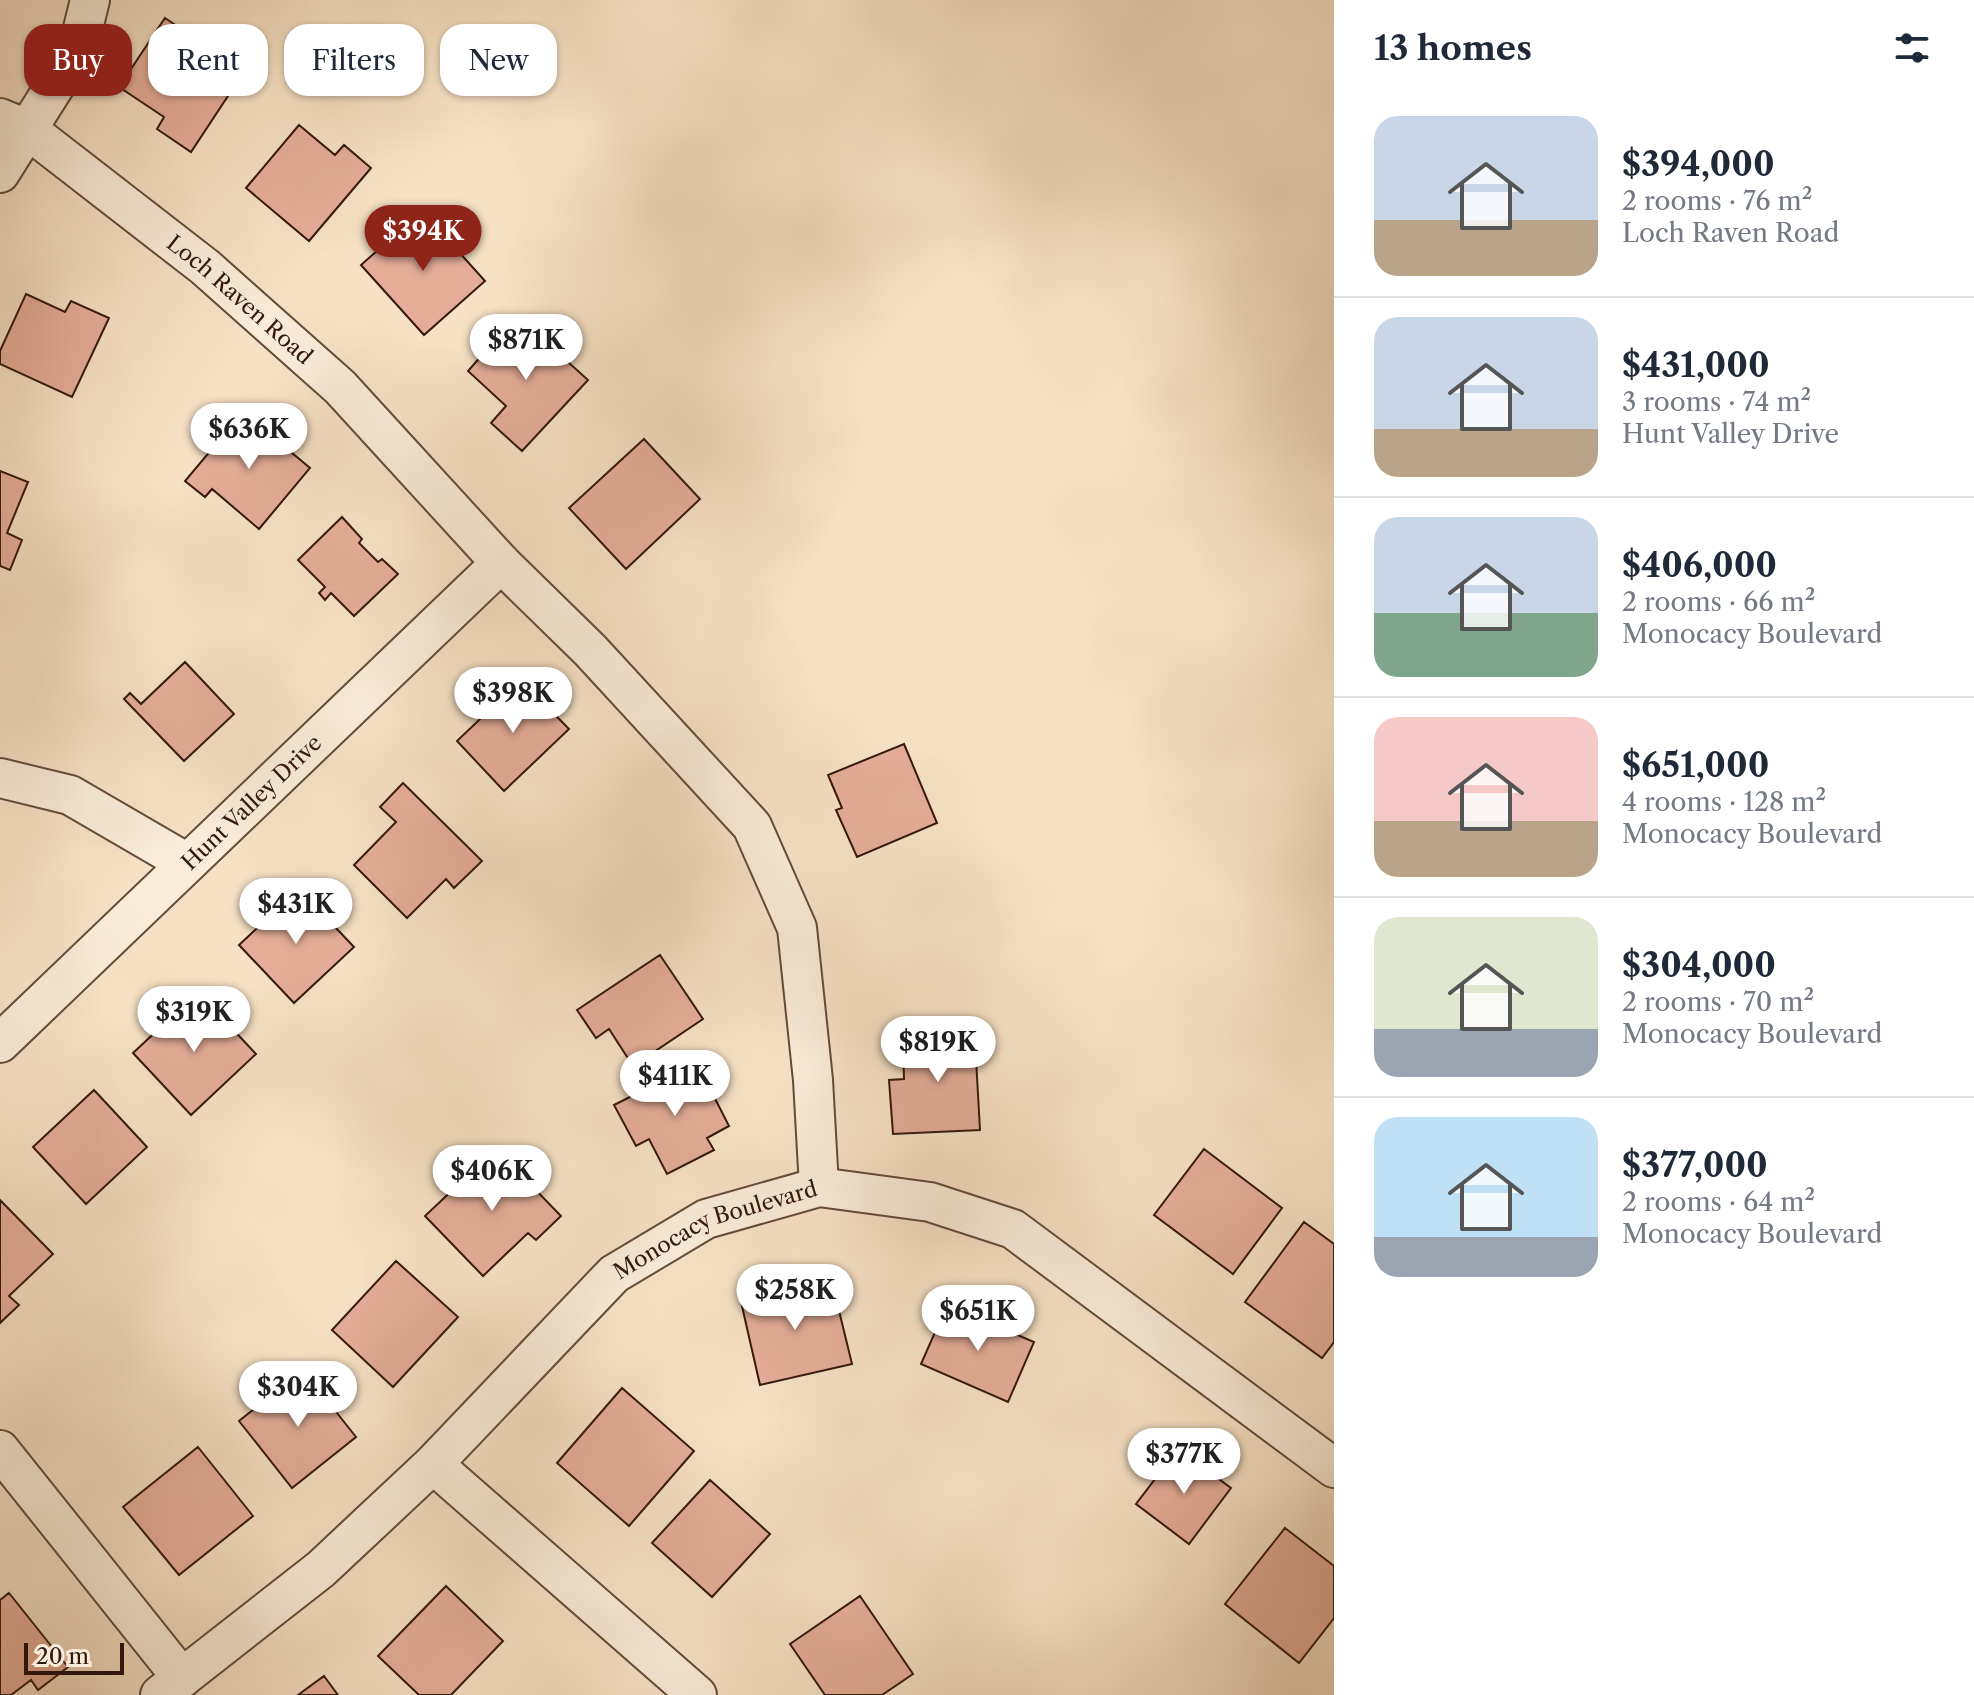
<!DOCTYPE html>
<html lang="en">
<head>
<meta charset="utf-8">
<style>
  :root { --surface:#fff; --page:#f2f2f3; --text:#1f2937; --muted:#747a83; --line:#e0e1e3; --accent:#8f2418 }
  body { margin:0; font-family:"Libre Caslon Text",serif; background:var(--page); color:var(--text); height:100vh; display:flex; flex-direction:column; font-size:30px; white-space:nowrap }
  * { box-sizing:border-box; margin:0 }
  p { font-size:26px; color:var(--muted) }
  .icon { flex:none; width:44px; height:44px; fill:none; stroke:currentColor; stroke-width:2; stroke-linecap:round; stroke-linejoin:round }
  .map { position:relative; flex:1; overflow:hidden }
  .drawer { display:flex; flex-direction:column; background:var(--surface); width:640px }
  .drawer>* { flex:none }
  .hud { position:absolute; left:24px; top:24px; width:760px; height:72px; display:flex; gap:16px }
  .scale { position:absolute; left:24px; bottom:20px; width:100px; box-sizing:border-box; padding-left:8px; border:4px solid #35180c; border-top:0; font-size:22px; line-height:28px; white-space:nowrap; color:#35180c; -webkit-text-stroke:6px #f9ecd9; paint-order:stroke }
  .price { position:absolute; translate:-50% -68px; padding:0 18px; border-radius:28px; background:#fff; color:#222; font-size:26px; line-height:52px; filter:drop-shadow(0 2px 4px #0008) }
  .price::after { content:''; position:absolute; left:50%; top:48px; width:24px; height:18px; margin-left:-12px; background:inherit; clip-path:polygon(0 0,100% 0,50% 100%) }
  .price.active { background:var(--accent); color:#fff }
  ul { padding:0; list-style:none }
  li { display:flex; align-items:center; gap:24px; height:200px; padding:0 40px }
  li+li { border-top:2px solid var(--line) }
  li span { display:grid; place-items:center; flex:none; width:224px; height:160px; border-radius:24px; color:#555 }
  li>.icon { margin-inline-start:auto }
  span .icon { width:96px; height:96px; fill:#fffc; stroke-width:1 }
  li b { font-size:34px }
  h2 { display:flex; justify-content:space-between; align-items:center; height:96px; padding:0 40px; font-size:34px }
  .chip { padding:0 28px; border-radius:24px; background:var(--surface); box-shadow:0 2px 6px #0004; font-size:28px; line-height:72px }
  .chip.active { background:var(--accent); color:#fff }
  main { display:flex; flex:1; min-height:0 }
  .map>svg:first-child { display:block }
</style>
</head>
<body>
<main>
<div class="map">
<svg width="1334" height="1695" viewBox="0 0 1334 1695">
  <rect width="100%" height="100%" fill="#f6e1c4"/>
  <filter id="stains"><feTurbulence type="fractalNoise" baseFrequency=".0025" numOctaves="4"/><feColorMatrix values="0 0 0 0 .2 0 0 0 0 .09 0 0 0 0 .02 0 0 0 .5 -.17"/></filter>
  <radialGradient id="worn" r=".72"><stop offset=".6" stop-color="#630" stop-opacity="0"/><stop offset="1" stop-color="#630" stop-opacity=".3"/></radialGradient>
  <path fill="#e5ad98" stroke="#35180c" stroke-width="2" d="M165,18l42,28 8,-13 38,25 -62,94 -34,-23 7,-12 -45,-30z
    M299,125l36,30 9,-10 27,23 -62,73 -63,-53z
    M422,211l63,70 -61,54 -63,-70z
    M26,294l39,18 6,-11 38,17 -37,79 -72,-33v-13z
    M517,316l71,64 -66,71 -31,-28 15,-17 -38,-35z
    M243,412l67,56 -51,61 -47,-40 -7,8 -20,-16z
    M644,439l56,60 -74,70 -57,-61z
    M0,471l28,11 -21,51 15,7 -12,30 -10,-4z
    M342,517l20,22 -3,4 19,19 4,-3 16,15 -44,42 -23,-23 -6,7 -6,-7 6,-6 -27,-27z
    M185,662l49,52 -50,47 -60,-62 6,-6 11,11z
    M521,680l48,49 -65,62 -47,-50z
    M904,744l33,79 -80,34 -21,-47 6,-2 -14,-33z
    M403,783l79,78 -28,27 -8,-9 -39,39 -53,-53 42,-43 -16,-15z
    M299,889l55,58 -60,56 -55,-58z
    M660,955l43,64 -70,47 -24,-37 -13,9 -19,-28z
    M198,992l58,62 -65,61 -58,-62z
    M974,1023l6,107 -87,4 -4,-54 15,-1 -1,-34 31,-2 -1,-18z
    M697,1063l32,63 -22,12 7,12 -47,24 -18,-35 -13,7 -22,-41z
    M94,1090l53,57 -61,57 -53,-57z
    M496,1149l65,67 -25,24 -8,-7 -45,43 -58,-60z
    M1204,1149l78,59 -49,66 -79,-59z
    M0,1200l53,54 -44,42 10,9 -19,18z
    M1304,1222l30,22v98l-12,16 -77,-56z
    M396,1261l62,56 -65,70 -61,-57z
    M832,1282l20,82 -92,21 -21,-92 32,-7 2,10z
    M947,1305l87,37 -26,60 -87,-38z
    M303,1370l53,67 -64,51 -53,-67z
    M622,1388l72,63 -65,75 -72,-63z
    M198,1447l55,69 -74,59 -56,-68z
    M1178,1449l53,39 -42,56 -53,-40z
    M710,1480l60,54 -58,63 -60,-54z
    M1285,1528l49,38v52l-35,45 -74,-59z
    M446,1586l57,55 -52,54h-32l-41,-39z
    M9,1593l59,74 -30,23 -7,-10 -20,15h-11v-95z
    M860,1596l53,78 -31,21h-57l-35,-51z
    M324,1676l14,19h-40z"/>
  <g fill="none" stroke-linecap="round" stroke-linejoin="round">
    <defs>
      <g id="street">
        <path id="s1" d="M0,118l27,11 178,138 135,120 161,176 89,87 162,176 45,102 16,152 6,107"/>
        <path d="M0,173l78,-124 12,-49"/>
        <path d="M0,778l70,17 117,68"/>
        <path id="s2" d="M0,1043l501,-480"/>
        <path d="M0,1450l182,228"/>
        <path d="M433,1464l264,231"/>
        <path id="s3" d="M160,1695l161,-126 112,-105 181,-190 92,-55 113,-32 111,15 83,27 321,239"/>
      </g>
    </defs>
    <use href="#street" stroke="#654a3a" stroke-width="42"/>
    <use href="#street" stroke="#f9ecd9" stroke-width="38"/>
  </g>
  <g text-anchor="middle" stroke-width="8" stroke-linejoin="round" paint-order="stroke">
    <g font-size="22" fill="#35180c" stroke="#f9ecd9">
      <text dy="8" stroke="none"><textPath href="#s1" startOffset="302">Loch Raven Road</textPath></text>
      <text dy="8" stroke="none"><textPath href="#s2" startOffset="348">Hunt Valley Drive</textPath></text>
      <text dy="8" stroke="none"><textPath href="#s3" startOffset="732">Monocacy Boulevard</textPath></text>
    </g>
  </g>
  <rect width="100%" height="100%" filter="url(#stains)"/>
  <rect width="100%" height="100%" fill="url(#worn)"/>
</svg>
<div class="scale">20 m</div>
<b class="price active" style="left:423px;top:273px">$394K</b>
<b class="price" style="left:526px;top:382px">$871K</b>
<b class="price" style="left:249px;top:471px">$636K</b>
<b class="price" style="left:513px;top:735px">$398K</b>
<b class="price" style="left:296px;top:946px">$431K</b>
<b class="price" style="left:194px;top:1054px">$319K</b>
<b class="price" style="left:938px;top:1084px">$819K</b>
<b class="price" style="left:675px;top:1118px">$411K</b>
<b class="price" style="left:492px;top:1213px">$406K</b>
<b class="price" style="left:795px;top:1332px">$258K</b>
<b class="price" style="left:978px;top:1353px">$651K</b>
<b class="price" style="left:298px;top:1429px">$304K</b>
<b class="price" style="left:1184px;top:1496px">$377K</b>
<div class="hud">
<a class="chip active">Buy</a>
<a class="chip">Rent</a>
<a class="chip">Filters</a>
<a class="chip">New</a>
</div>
</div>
<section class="drawer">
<h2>13 homes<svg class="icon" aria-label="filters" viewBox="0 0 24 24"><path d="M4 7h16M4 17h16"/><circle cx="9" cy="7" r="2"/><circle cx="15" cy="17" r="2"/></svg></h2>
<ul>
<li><span style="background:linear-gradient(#c9d6e8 65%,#b9a48a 0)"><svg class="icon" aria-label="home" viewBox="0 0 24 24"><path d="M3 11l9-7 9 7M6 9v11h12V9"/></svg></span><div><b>$394,000</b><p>2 rooms · 76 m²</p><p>Loch Raven Road</p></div></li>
<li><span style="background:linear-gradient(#c9d6e8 70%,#b9a48a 0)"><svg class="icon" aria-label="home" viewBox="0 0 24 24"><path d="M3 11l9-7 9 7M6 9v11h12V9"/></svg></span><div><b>$431,000</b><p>3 rooms · 74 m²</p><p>Hunt Valley Drive</p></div></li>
<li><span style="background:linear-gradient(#c9d6e8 60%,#7fa58c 0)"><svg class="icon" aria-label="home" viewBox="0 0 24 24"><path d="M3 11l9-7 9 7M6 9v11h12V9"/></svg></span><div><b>$406,000</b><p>2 rooms · 66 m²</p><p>Monocacy Boulevard</p></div></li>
<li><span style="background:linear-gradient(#f6c9c9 65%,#b9a48a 0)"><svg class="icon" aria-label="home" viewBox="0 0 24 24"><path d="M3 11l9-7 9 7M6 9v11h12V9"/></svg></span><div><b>$651,000</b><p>4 rooms · 128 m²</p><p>Monocacy Boulevard</p></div></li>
<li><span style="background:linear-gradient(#dfe7d0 70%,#9aa5b1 0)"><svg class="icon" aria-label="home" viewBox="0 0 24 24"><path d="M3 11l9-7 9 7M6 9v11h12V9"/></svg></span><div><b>$304,000</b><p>2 rooms · 70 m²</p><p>Monocacy Boulevard</p></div></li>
<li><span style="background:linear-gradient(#bfe0f5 75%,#9aa5b1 0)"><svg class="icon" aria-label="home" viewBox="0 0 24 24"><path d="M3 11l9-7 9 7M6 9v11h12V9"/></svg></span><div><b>$377,000</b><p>2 rooms · 64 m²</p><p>Monocacy Boulevard</p></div></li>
</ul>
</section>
</main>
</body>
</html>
